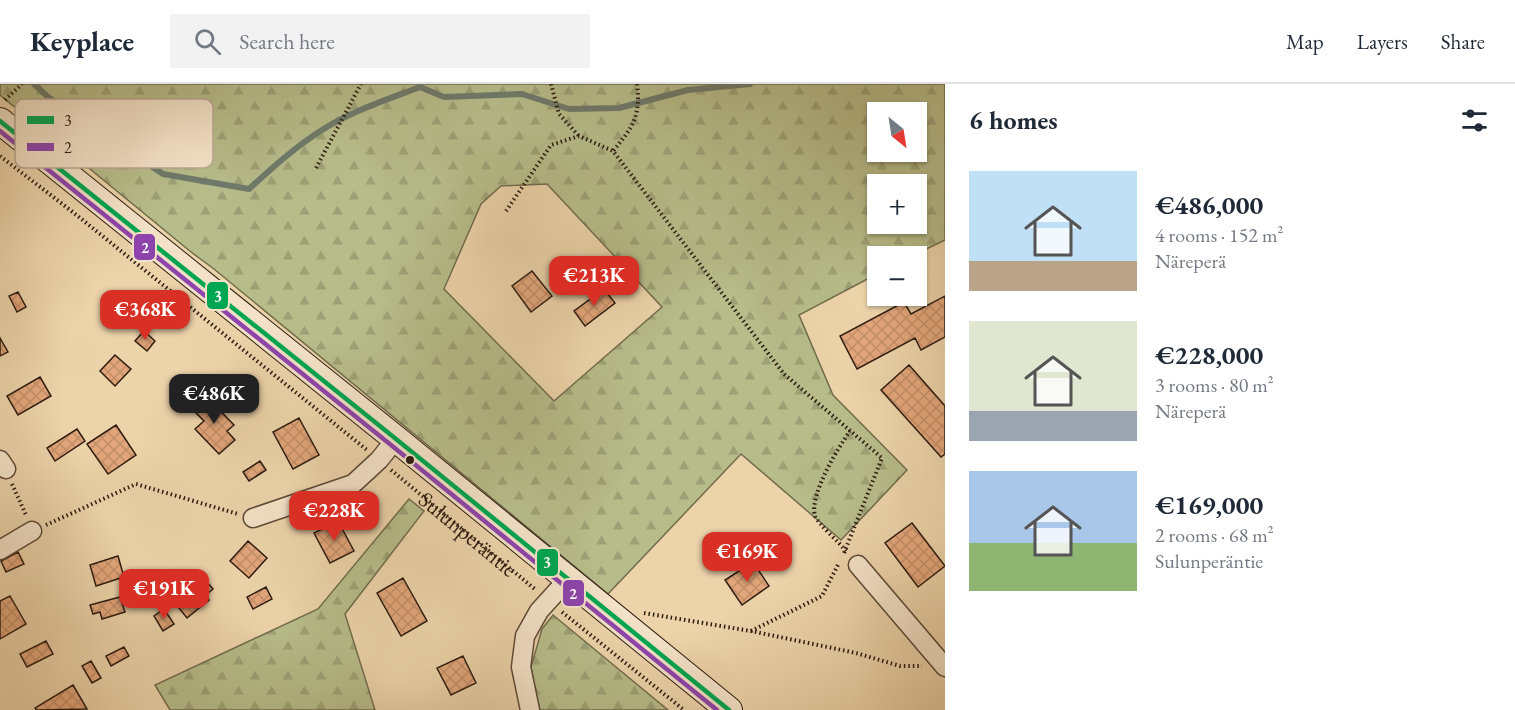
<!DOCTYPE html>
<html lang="en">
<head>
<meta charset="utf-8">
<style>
  :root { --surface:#fff; --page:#f2f2f3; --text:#1f2937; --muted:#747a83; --line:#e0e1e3; --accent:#d93025 }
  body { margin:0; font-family:"EB Garamond",serif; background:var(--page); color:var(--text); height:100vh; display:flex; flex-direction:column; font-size:22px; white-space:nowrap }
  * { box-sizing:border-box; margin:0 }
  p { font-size:20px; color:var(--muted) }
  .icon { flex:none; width:33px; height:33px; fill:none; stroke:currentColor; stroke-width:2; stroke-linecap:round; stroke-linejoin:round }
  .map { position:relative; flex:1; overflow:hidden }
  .details { display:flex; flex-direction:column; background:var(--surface); width:570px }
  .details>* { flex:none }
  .needle { width:39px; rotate:150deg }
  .tools { position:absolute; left:867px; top:18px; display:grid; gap:12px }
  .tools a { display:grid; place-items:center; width:60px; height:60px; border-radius:0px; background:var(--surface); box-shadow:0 2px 4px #0004; font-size:30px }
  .price { position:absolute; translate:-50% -51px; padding:0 14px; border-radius:12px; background:var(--accent); color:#fff; font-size:20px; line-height:39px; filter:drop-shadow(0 2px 3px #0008) }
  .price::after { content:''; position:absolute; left:50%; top:36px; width:18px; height:14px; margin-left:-9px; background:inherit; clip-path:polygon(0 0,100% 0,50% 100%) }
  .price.on { background:#222; color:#fff }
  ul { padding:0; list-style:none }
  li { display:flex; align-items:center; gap:18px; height:150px; padding:0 24px }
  li span { display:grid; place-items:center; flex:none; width:168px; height:120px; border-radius:0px; color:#555 }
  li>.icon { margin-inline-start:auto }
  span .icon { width:72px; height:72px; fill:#fffc; stroke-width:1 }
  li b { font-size:26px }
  h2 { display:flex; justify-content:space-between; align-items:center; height:72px; padding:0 24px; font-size:26px }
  header { display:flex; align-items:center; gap:36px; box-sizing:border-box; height:84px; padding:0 30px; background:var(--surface); border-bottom:2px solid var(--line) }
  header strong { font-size:28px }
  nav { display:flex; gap:33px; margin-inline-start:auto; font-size:21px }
  .search { width:420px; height:54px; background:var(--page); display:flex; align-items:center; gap:15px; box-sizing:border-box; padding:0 21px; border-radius:0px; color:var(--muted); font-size:22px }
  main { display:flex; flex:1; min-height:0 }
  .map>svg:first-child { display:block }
</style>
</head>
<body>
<header>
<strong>Keyplace</strong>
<div class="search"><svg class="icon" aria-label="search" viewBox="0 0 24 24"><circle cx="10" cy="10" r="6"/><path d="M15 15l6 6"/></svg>Search here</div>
<nav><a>Map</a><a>Layers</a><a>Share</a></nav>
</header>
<main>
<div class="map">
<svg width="945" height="626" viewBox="0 0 945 626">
  <defs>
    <pattern id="forest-firs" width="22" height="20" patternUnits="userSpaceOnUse" patternTransform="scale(1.5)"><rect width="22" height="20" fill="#b6bc8a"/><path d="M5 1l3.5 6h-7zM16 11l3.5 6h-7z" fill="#9da176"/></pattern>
    <pattern id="building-cross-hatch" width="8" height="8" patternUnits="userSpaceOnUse" patternTransform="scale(1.5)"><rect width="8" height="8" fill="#e2a67a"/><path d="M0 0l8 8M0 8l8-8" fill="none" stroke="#c28e68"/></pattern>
  </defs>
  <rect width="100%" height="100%" fill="#ecd3aa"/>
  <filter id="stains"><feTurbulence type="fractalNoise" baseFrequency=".00333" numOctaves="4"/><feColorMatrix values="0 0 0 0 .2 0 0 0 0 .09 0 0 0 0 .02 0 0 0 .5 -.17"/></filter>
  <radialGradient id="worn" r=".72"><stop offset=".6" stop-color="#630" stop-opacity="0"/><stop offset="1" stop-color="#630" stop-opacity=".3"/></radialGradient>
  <path fill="url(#forest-firs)" stroke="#726c4d" stroke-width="1.5" fill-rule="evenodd" d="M0,0h945v156l-33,16h-34l-1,18 -78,41 34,80 74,75 -66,70 -100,-86 -133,140 -394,-325 -23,-17 -191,-157zM878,28h38v40h-38zM547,100l115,123 -108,94 -110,-112 37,-85 20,-18zM878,100h38v40h-38z
    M409,415l15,12 -79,103 30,96h-205l-15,-25 163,-76z
    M553,531l115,95h-129l-8,-43 11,-38z"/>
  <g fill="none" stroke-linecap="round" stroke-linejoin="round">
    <path stroke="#6e7a6b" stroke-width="6" d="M34,0l14,13 115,77 86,15c23,-21 46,-42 73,-59 30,-19 64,-30 98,-43l24,10 78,-3 47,15 50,-1 69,-18 62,-6"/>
  </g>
  <path fill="url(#building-cross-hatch)" stroke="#2d1c10" stroke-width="1.5" d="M532,187l20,25 -21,16 -19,-26z
    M604,205l11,14 -30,23 -11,-15z
    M18,208l8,15 -9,5 -8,-16z
    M945,212v41l-24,13 -6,-12 -58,31 -17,-33 64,-34 7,12z
    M144,247l11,10 -8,10 -12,-10z
    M0,254l8,14 -8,4z
    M115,271l16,14 -16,17 -15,-15z
    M909,281l36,41v48l-4,3 -60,-67z
    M40,293l11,19 -33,19 -11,-19z
    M206,312l28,29 -7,6 8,9 -16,14 -24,-25 9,-8 -12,-12z
    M299,334l20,37 -26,14 -20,-37z
    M116,341l20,30 -28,19 -21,-30z
    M77,345l8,12 -30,20 -8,-13z
    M260,377l6,9 -17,11 -6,-9z
    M338,437l16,30 -24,12 -16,-30z
    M912,439l33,43 -27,21 -33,-44z
    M248,457l19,17 -18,20 -19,-17z
    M18,468l6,12 -18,8 -5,-11z
    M118,472l6,21 -28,9 -6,-21z
    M753,478l16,24 -27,19 -17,-25z
    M199,489l14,16 -7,6 3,5 -22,18 -17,-21z
    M403,494l24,43 -26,15 -24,-43z
    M266,503l6,12 -19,10 -6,-12z
    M10,512l16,28 -26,15v-38z
    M120,513l5,15 -23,7 -2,-7 -7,2 -3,-9z
    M164,525l10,15 -11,7 -9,-15z
    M46,557l7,13 -26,13 -7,-13z
    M124,563l5,9 -18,10 -5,-10z
    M463,572l13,27 -25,12 -14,-27z
    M91,577l10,17 -9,5 -10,-17z
    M73,601l14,24 -51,1 -1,-2z"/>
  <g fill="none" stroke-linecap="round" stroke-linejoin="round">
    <defs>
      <path id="street" d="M0,376l6,9
        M253,434l100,-34 26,-24 17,-21
        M0,466l32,-19
        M858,481l87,102
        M530,626l-9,-43 4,-31 14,-25 29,-32"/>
      <path id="secondary" d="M0,37l396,318 333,271"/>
    </defs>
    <use href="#street" stroke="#5d4a36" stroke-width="21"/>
    <use href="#secondary" stroke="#2d1c10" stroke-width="28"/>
    <g stroke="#2d1c10" stroke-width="4" stroke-dasharray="1.5 3" stroke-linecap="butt">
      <path d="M551,0l8,30 20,22"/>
      <path d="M637,0c4,32 -4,43 -24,67l171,223 98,84 -38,95"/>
      <path d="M5,16l17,-16"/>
      <path d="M0,72l74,57 293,237"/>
      <path d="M316,84l45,-84"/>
      <path d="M506,127l45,-66 28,-9 34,15"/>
      <path id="s1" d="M391,386l145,120"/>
      <path d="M12,400l14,31"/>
      <path d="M46,441l90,-41 102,30"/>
      <path d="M846,467c-6,-8 -28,-27 -31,-35 -6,-21 23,-68 35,-85"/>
      <path d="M562,528l122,98"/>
      <path d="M644,529l107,18 105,22 44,13h22"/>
      <path d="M751,547l71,-35 17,-33"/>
    </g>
    <use href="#street" stroke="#f3e2c8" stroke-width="18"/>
    <use href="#secondary" stroke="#f3e2c8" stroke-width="26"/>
    <defs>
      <path id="bus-1" d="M0,37l396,318 333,271"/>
      <path id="bus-2" d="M0,47l391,314 326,265"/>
    </defs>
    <use href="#bus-1" stroke="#f3e2c8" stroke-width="9"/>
    <use href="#bus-2" stroke="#f3e2c8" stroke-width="9"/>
    <use href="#bus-1" stroke="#00a651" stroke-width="4.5"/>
    <use href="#bus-2" stroke="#8e44ad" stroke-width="4.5"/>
  </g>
  <circle fill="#2d1c10" stroke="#f3e2c8" stroke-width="2" cx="410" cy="376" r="5"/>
  <g text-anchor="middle" stroke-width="5" stroke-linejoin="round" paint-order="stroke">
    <g font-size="22" fill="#2d1c10" stroke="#f3e2c8">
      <text dy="8" stroke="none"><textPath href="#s1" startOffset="100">Sulunperäntie</textPath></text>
    </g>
  </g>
  <rect x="15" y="15" width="198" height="69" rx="9" fill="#f3e2c8" stroke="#b8a791" stroke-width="1.5"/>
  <rect x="27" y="32" width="27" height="8" fill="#00a651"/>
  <rect x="27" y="59" width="27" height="8" fill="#8e44ad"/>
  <g font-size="16" fill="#2d1c10">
    <text x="64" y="42">3</text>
    <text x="64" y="69">2</text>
  </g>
  <g stroke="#f3e2c8" stroke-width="2">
    <rect x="133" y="149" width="23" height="28" rx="6" fill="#8e44ad"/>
    <rect x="206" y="197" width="23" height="29" rx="6" fill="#00a651"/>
    <rect x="536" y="464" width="23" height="29" rx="6" fill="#00a651"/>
    <rect x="562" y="495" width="23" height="28" rx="6" fill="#8e44ad"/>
  </g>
  <g font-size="16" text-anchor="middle" font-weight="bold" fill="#fff">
    <text x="145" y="169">2</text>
    <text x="218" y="218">3</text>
    <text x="547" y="484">3</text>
    <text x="573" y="515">2</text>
  </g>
  <rect width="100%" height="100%" filter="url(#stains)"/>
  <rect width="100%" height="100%" fill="url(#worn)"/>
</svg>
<div class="tools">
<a><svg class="needle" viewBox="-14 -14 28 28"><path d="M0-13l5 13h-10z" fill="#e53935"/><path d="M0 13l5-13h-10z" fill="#747a83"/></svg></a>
<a>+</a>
<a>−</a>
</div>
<b class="price" style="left:594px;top:223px">€213K</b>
<b class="price" style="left:145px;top:257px">€368K</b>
<b class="price on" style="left:214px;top:341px">€486K</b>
<b class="price" style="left:334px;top:458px">€228K</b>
<b class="price" style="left:747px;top:499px">€169K</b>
<b class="price" style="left:164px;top:536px">€191K</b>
</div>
<section class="details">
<h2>6 homes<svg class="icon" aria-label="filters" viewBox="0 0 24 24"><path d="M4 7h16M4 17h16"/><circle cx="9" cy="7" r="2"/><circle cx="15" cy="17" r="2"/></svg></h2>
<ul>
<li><span style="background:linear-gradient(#bfe0f5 75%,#b9a48a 0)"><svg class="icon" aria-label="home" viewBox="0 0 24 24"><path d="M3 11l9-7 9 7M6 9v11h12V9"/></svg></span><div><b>€486,000</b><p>4 rooms · 152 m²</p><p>Näreperä</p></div></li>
<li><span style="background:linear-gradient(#dfe7d0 75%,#9aa5b1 0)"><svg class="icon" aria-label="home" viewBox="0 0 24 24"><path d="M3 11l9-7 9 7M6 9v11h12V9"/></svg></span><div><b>€228,000</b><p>3 rooms · 80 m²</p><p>Näreperä</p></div></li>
<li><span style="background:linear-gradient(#a9c7e8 60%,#8fb573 0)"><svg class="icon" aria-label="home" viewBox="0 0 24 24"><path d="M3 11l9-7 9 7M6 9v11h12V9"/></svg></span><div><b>€169,000</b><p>2 rooms · 68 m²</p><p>Sulunperäntie</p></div></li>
</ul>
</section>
</main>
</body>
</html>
